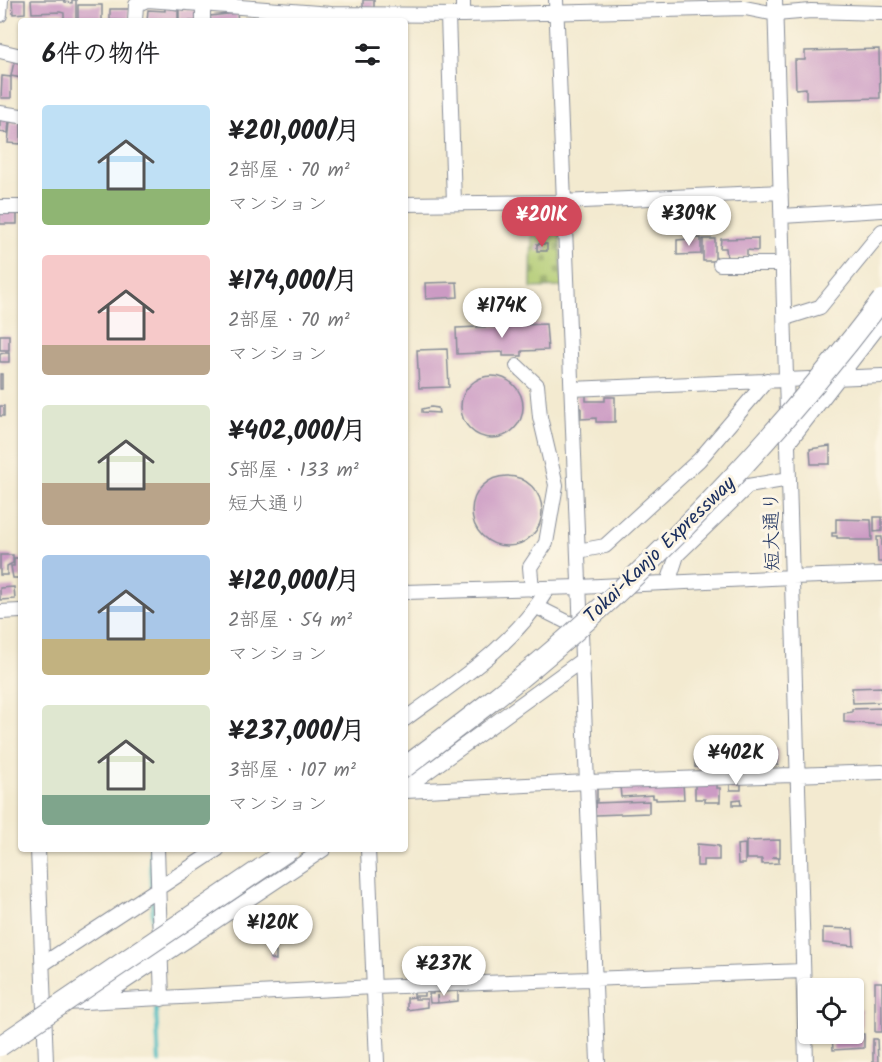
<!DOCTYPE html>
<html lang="ja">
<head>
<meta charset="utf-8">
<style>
  :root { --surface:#fff; --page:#f6f6f6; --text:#202124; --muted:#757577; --accent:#d1495b }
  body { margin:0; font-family:Kalam,"Klee One",sans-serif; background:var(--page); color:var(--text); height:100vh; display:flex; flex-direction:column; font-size:22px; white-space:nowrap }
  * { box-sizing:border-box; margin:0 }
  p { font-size:20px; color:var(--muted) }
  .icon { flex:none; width:33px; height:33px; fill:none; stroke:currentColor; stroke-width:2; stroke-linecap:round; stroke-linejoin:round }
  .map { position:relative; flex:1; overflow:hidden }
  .side { position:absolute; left:18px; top:18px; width:390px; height:834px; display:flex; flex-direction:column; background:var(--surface); border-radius:6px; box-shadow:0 2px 4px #0004 }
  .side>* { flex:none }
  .fabs { position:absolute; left:798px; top:978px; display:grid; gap:12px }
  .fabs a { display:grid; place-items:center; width:66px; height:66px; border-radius:6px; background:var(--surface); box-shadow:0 2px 4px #0004; font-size:30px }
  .price { position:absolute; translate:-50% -51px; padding:0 14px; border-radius:21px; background:#fff; color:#222; font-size:20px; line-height:39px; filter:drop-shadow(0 2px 3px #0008) }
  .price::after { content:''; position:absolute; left:50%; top:36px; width:18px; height:14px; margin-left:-9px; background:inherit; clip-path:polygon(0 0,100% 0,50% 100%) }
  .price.active { background:var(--accent); color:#fff }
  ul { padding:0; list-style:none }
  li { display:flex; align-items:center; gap:18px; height:150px; padding:0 24px }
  li span { display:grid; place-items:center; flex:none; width:168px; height:120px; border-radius:6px; color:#555 }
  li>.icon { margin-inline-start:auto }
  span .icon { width:72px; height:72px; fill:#fffc; stroke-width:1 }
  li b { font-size:26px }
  h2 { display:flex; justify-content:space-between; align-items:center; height:72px; padding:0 24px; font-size:26px }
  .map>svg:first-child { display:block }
</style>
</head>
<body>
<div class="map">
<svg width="882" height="1062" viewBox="0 0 882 1062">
  <defs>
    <pattern id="cemetery-stones" width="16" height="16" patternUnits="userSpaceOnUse" patternTransform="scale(1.5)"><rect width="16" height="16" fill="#aec96e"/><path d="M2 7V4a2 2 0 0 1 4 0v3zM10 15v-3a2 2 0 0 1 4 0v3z" fill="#8da45e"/></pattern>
  </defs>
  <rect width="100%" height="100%" fill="#fcf5e5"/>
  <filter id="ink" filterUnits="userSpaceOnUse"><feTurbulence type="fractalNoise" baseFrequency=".0167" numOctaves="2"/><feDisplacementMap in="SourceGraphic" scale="12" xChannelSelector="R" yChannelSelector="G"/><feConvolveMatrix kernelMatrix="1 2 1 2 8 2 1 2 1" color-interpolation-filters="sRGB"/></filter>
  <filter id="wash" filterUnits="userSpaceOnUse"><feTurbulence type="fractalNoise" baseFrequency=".008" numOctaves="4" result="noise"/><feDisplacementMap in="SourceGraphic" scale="24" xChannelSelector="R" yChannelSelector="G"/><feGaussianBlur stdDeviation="1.35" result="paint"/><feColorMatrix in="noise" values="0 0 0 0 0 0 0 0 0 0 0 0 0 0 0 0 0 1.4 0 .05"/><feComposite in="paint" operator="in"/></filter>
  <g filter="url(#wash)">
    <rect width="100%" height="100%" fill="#f3ead0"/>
    <path fill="url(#cemetery-stones)" stroke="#647c66" stroke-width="1.5" d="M559,209l3,78 -31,1 1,-78z"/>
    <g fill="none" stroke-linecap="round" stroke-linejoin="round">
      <path stroke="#4cbbc1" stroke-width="4" d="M150,849l1,38
        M152,898l1,31
        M156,1009l3,53"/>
    </g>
    <g id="blocks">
      <path fill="#cc9bc4" d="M12,0h13v13l-12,1z
        M31,0h33l1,2 7,1v-3h4v21h-12v-8l-4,-1 -28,1z
        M363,0h11v8h-11z
        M78,5h24v16h-24z
        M165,8l13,2v11h-31l1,-11 17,1z
        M110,9h19v12l-19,-1z
        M179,9l21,2 -1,10h-20z
        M237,13l1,8h-27l-1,-5z
        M879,49l1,49 -74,2v-12l-10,1 -1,-29h10v-9z
        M15,57l6,2v19l-10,-2z
        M2,76l9,1v21h-10z
        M0,117l9,1 -1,15 -8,-1z
        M10,122l11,1v21l-13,-1z
        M17,211v13h-17v-12z
        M701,238v16l-24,1v-15z
        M758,238v13l-11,-1v7l-20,1 -1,-10h-6l1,-9z
        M703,239h12v22h-12z
        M537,244h10v7h-10z
        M457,282l1,15 -32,2 -1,-16z
        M520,321v4l26,-1 2,26 -26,1v5h-19v-4l-46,2 -1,-26 46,-2 -1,-4z
        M0,335h9v15h-9z
        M447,349l2,38 -30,1 -2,-38z
        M4,353h5v9h-9v-8z
        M0,374h2v15h-2z
        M461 407a31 31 0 1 1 62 0a31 31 0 1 1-62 0Z
        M577,395h9v6h19v-4h10v25h-19v-4l-15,1v-11h-3z
        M0,406h4v10h-4z
        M431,407l7,1 1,5 -17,-1v-3z
        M830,446v18h-19l-1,-15z
        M472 511a35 35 0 1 1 70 0a35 35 0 1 1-70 0Z
        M874,517h8v14l-8,1z
        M836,519l35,1 1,20h-22v-2h-13v-2h-5v-3h4z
        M877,537h5v25h-4z
        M0,555h13v8l-6,3v9h-7z
        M14,558h7v20h-8l-2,-12h3z
        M14,587l1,12 -15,1v-12z
        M882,687v15l-29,1 -1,-15z
        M882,708v17l-38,-3v-9l8,-1v-3z
        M746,749h32v16l-16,2v2l-16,-2z
        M695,750h20l2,10h-2v9l-20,-2z
        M721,750h16v4h8v9l-14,2v1h-4v-3h-5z
        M695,783h22v5h3v14h-15v-3h-10z
        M730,783h11v7h-11z
        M683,784l1,15 -28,1v-2h-3v-3l-32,2 -1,-11z
        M597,788v13h-4v-12z
        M740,799l1,6h-8v-5z
        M649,801v12l-54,2 -1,-12z
        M780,840v17h-8l7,1v5l-17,1v-5h-16v-18z
        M697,844l22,2v14h-16v6h-6z
        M745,844v20h-7l-1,-19z
        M823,928l30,1 1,17 -31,-3z
        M270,952h6v8l-5,-1z
        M875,982h7v50h-7z
        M458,991v10l-20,2 -1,-8v8h-7l-1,-9h4v-2z
        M414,992h10v4h-10z
        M415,997v2h12v8l-20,3v-12z
        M854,1009h7v19h-7z
        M832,1034h32v14l-31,2z
        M873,1039h4l1,23h-5z"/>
    </g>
  </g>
  <g filter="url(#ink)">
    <use href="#blocks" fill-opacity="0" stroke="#878c97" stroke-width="1.5"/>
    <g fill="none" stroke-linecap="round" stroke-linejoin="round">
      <defs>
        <path id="minor" d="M148,0l183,14 132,1 282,-7 31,6 35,-3 71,2
          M463,0v15
          M556,0l42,1062
          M775,0l31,1062
          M0,15l1,-15
          M448,15l6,188
          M135,21l1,-16 11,-5
          M203,21v-17
          M0,51l21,5
          M0,113l21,3
          M405,204l157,-2 219,-10
          M0,207h21
          M782,216l100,-6
          M720,264h63
          M785,318l35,-11 62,-76
          M517,366l20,19 3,32 16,68 -10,58 -16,24 2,22
          M571,389l311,-13
          M789,442l93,-120
          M578,551l27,-5 94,-86 68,-80
          M668,583l9,-28 71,-69 41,-7
          M405,592l174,-5 213,-10 90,-3
          M537,607l44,22
          M0,612l21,-1
          M405,719c53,-39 109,-73 143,-131
          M405,788l177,-128
          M405,791l183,-9 294,-10
          M38,849l8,213
          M157,849l5,150
          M368,849l9,213
          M43,964l175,-115
          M96,1001l228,-152
          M65,1003l309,-16 429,-16"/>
      </defs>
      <use href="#minor" stroke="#878c97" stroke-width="16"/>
      <use href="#minor" stroke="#fff" stroke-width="14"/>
      <defs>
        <path id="highway-bridge" d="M405,767c57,-43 114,-86 167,-133 114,-101 218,-213 310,-334
          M0,1046l290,-197"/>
      </defs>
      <use href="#highway-bridge" stroke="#878c97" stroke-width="22" stroke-linecap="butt"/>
      <use href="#highway-bridge" stroke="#fff" stroke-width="20"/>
    </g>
  </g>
  <g text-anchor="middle" stroke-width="6" stroke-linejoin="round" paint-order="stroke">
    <g font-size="20" fill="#1b2f5e" stroke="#fcf5e5">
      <text transform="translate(771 531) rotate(-91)" y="7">短大通り</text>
      <text transform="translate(659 549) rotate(-44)" y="7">Tokai-Kanjo Expressway</text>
    </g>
  </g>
</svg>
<div class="fabs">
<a><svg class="icon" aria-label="locate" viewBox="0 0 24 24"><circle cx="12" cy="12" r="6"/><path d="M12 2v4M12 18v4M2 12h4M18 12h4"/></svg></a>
</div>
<b class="price" style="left:689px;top:247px">¥309K</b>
<b class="price active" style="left:542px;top:248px">¥201K</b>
<b class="price" style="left:502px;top:339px">¥174K</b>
<b class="price" style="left:736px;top:786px">¥402K</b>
<b class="price" style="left:273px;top:956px">¥120K</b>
<b class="price" style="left:444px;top:997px">¥237K</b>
<section class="side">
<h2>6件の物件<svg class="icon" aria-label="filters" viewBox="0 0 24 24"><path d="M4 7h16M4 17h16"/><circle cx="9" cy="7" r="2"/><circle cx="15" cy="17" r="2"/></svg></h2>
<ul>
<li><span style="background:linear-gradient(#bfe0f5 70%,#8fb573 0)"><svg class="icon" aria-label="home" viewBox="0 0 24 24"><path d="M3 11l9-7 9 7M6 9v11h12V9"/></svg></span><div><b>¥201,000/月</b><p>2部屋 · 70 m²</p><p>マンション</p></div></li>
<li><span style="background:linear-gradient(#f6c9c9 75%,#b9a48a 0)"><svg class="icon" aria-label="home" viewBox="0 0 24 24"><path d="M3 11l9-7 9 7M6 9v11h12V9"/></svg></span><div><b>¥174,000/月</b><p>2部屋 · 70 m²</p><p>マンション</p></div></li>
<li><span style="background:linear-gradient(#dfe7d0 65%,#b9a48a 0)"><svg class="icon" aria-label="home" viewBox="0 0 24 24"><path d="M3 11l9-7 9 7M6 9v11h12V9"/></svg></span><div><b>¥402,000/月</b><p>5部屋 · 133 m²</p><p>短大通り</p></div></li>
<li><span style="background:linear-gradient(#a9c7e8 70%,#c2b280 0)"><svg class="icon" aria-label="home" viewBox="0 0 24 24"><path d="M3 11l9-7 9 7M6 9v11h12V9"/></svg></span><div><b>¥120,000/月</b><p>2部屋 · 54 m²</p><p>マンション</p></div></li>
<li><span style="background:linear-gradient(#dfe7d0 75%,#7fa58c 0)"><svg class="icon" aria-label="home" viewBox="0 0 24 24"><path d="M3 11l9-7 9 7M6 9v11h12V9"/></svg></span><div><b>¥237,000/月</b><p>3部屋 · 107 m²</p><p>マンション</p></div></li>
</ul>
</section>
</div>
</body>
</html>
